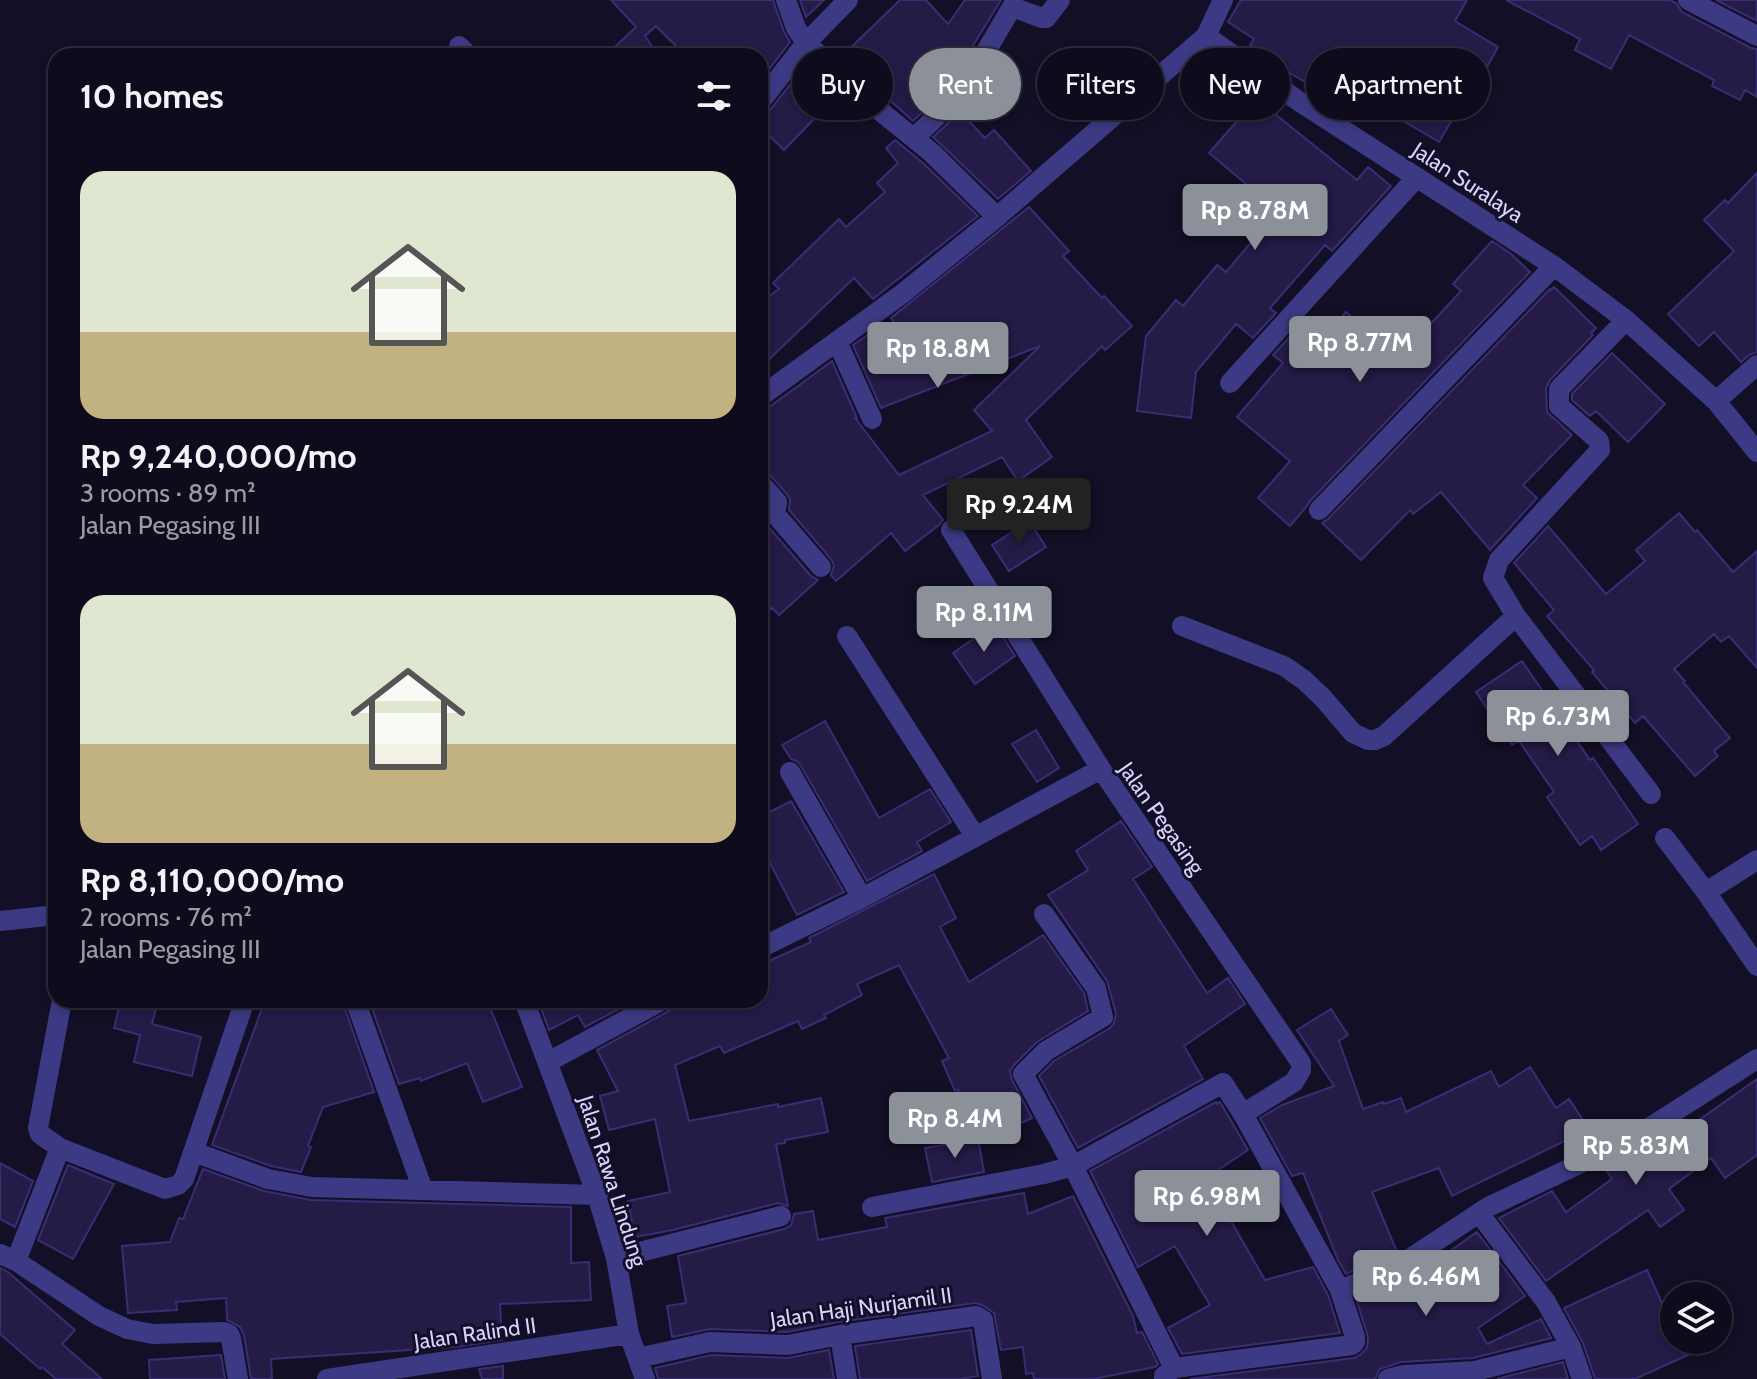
<!DOCTYPE html>
<html lang="en">
<head>
<meta charset="utf-8">
<style>
  :root { --surface:#0e0b1c; --page:#171425; --text:#f1f3f6; --muted:#9b9ba3; --line:#2e2b3b; --accent:#8c9099 }
  body { margin:0; font-family:Cabin,sans-serif; background:var(--page); color:var(--text); height:100vh; display:flex; flex-direction:column; font-size:30px; white-space:nowrap }
  * { box-sizing:border-box; margin:0 }
  p { font-size:26px; color:var(--muted) }
  .icon { flex:none; width:44px; height:44px; fill:none; stroke:currentColor; stroke-width:2; stroke-linecap:round; stroke-linejoin:round }
  .map { position:relative; flex:1; overflow:hidden }
  .details { position:absolute; left:48px; top:48px; width:720px; height:960px; display:flex; flex-direction:column; background:var(--surface); border-radius:24px; box-shadow:0 4px 12px #0003,0 0 0 2px var(--line) }
  .details>* { flex:none }
  .top-card { position:absolute; left:792px; top:48px; width:760px; height:72px; display:flex; gap:16px }
  .controls { position:absolute; left:1660px; top:1282px; display:grid; gap:16px }
  .controls a { display:grid; place-items:center; width:72px; height:72px; border-radius:50%; background:var(--surface); box-shadow:0 4px 12px #0003,0 0 0 2px var(--line); font-size:40px }
  .price { position:absolute; translate:-50% -68px; padding:0 18px; border-radius:8px; background:var(--accent); color:#fff; font-size:26px; line-height:52px; filter:drop-shadow(0 2px 4px #0008) }
  .price::after { content:''; position:absolute; left:50%; top:48px; width:24px; height:18px; margin-left:-12px; background:inherit; clip-path:polygon(0 0,100% 0,50% 100%) }
  .price.current { background:#222; color:#fff }
  ul { padding:0; list-style:none }
  li { display:grid; align-content:center; gap:16px; height:424px; padding:0 32px }
  li span { display:grid; place-items:center; height:248px; border-radius:24px; color:#555 }
  li>.icon { margin-inline-start:auto }
  span .icon { width:144px; height:144px; fill:#fffc; stroke-width:1 }
  li b { font-size:34px }
  h2 { display:flex; justify-content:space-between; align-items:center; height:96px; padding:0 32px; font-size:34px }
  .tag { padding:0 28px; border-radius:36px; background:var(--surface); box-shadow:0 4px 12px #0003,0 0 0 2px var(--line); font-size:28px; line-height:72px }
  .tag.current { background:var(--accent); color:#fff }
  .map>svg:first-child { display:block }
</style>
</head>
<body>
<div class="map">
<svg width="1757" height="1379" viewBox="0 0 1757 1379">
  <rect width="100%" height="100%" fill="#130f26"/>
  <path fill="#241b47" stroke="#3b2d73" stroke-width="2" d="M611,0h162l11,32 6,10 -30,39v-25h-74l-30,-30 -11,10 14,20h-54l31,-29z
    M800,0h24l-18,17z
    M900,0h26l22,24 17,-24h36l-35,57 1,1 -6,11 -22,20 4,4 -30,28 -72,-64z
    M1241,0h226l-12,21 43,26 -16,29 -3,-2 -40,68 -41,-24 8,-14 -54,-31 -16,27 -58,-34 2,-2 -30,-19 4,-6 -26,-17z
    M1506,0h164l6,3 6,9 69,36 6,1v48l-12,-7 -5,10 -28,-14 2,-6 -85,-45 -18,34 -36,-19 5,-11z
    M1716,0h41v21z
    M808,62l32,30 -56,58 -24,-23v-12l10,-5z
    M1251,105l14,11 5,-6 87,70 11,-13 23,19 -59,65 -7,-6 -55,63 6,5 -23,25 -17,-14 -40,48 -5,46 -54,-7 9,-75 30,-36 7,6 34,-41 9,7 45,-53 -6,-6 6,-8 -62,-52z
    M960,112l25,26 9,-8 37,41 -33,28 -65,-62z
    M895,140l28,23 55,53 -105,83 -19,-21 -94,90v-65l19,-14 -6,-6 66,-64 7,8 39,-35 -8,-9 21,-20 -12,-15z
    M1757,173v179l-8,3 -8,7 -27,-30 -15,14 -31,-32 66,-63 -30,-31 21,-20 3,3z
    M1029,207l40,44 -6,5 39,42 2,-2 28,30 -27,24 -3,-4 -76,74 26,37 -34,24 -16,-24 -79,38 20,25 -4,5 -34,26 -14,-18 -55,48 -5,-6 3,-10 -3,-6 -42,-49 1,-11 -3,-5 -18,-20 -9,-4v-60l8,-2 64,-47 25,57h-2l44,57 93,-44 -18,-21 66,-64 -159,62 -28,-63 22,-15 19,-8 -3,-4z
    M1492,241l18,12 20,19 -220,229 -4,6 -16,19 -32,-28 32,-37 -53,-44 46,-54 -10,-8 23,-25 10,8 2,-2 11,9 27,-33 53,46 62,-67 -8,-7z
    M1554,287l42,41 -5,5 2,2 -43,45 -4,8 1,24 25,23 -49,50 14,13 -47,52 -49,-58 -28,22 -3,-4 -49,50 -39,-37 6,-4 222,-230 1,1z
    M1612,353l53,51 -37,38 -32,-31 -6,5 -18,-16v-6z
    M760,502l3,4 -1,11 3,6 46,53 7,4 -39,35 -7,-7 -12,11z
    M1679,513l16,19 2,-2 36,42 24,-21v117l-28,-32 -8,6 -7,-8 -40,35 11,12 -2,1 47,56 -16,13 4,5 -23,20 -52,-60 -8,7 -43,-51 2,-2 -47,-54 7,-6 -40,-47 34,-37 58,68 39,-33 -9,-11z
    M1029,521l17,26 -37,24 -17,-26z
    M995,624l20,32 -40,28 -22,-31z
    M1522,661l68,99 3,-2 45,66 -37,26 -9,-14 -12,9 -33,-48 7,-5 -35,-51 -7,4 -36,-53z
    M825,721l54,97 51,-29 21,33 -34,20 5,9 -55,30 -66,-115 -4,-5 -6,-2 -9,-14z
    M1036,730l23,38 -22,14 -25,-38z
    M791,801l53,91 -47,23 -29,-56 -8,4v-46z
    M1121,821l31,46 -19,12 74,114 21,-15 17,26 -61,42 19,33 -125,69 -39,-72 15,-15 56,-33 4,-5 2,-9 -9,-33 -59,-86 40,-25 -12,-19z
    M934,874l22,44 -16,9 29,55 74,-47 41,58 4,18 -51,31 -23,23 -4,6 2,9 20,38 -50,23 -24,-52 -3,2 -13,-30 7,-3 -50,-93 -42,19 5,11 -38,20 2,3 -24,11 -4,-8 -74,32 -4,-7 -45,19 14,56 89,-17v3l43,-9 7,34 -43,8v3l-9,1 12,62 -10,-3 -105,27 -38,7 -7,-36 42,-9 -15,-73 -46,11 -9,-34 18,-5 -21,-41 72,-39 5,-5 2,-6h84v-35l51,-23 -2,-4z
    M121,1000h37l-6,24 49,13 -9,39 -58,-14 6,-27 -26,-7z
    M265,1000h77l32,92 -51,15 -15,39 3,1 -10,25 -30,-6 -59,-21z
    M369,1000h118l35,87 -39,15 -16,-39 -46,18 -1,-3 -21,6z
    M538,1000h98l-51,27 -7,-12 -29,15z
    M1331,1009l17,26 -9,6 24,68 20,-7 1,2 17,-6 5,14 85,-41 8,16 31,-20 26,41 13,-9 20,30 -137,67 -13,-28 -67,24 25,60 -51,22 -8,-14 -35,-87 -11,3 -32,-58 22,-13 52,-19 -37,-56z
    M1757,1079v76l-32,23 -14,-20 -42,31 15,21 -24,17 -12,-17 -102,71 -47,-63 53,-27 14,21 46,-33 -6,-9 19,-13 24,-14 6,8z
    M1216,1102l1,2 3,-2 28,48 -42,28 59,102 48,-13 15,28 12,38 -158,21 -14,-26 42,-23 -35,-59 -37,21 -48,-96z
    M978,1139l6,33 -52,10 -7,-34z
    M0,1163l33,18 -18,46 -15,-8z
    M68,1165l46,19 -41,75 -35,-19z
    M203,1169l61,22 47,9 260,7v56l18,-1 2,38 -91,4 2,36 -46,7 -185,12 1,20h-21l-7,-44 -4,-8 -13,-7 -1,-22 -50,4 1,8 -49,3 -6,-67 48,-4 9,-24 4,1z
    M1024,1193l4,21 45,-18 60,120 4,17 5,-1 16,32 -3,3 -62,12h-59l-1,-6 -7,1 -3,-27 -22,3 -7,-37 -12,-8 -7,-2 -137,19 -51,10 -77,-3 -38,8 -5,-31 19,-3 -8,-47 106,-27 7,-4 3,-11 19,-3 5,29 69,-13 -2,-9z
    M1477,1232l48,64 -47,32 9,16 54,-25 10,19 -78,20 -72,4 -21,7 -5,10h-185l164,-21 6,-3 7,-7 1,-11 -12,-39 51,-22 2,4z
    M0,1268l8,4 67,58 -13,14 40,35h-46l-14,-12 -2,2 -40,-35z
    M1647,1270l27,60v10h47l-86,39h-40l-12,-36 -19,-35z
    M971,1330l7,46 -18,3h-100l-5,-33z
    M829,1350l5,29h-176l-3,-11 56,-13 77,3z
    M221,1355l4,24h-75l-1,-19z
    M1563,1362l5,17h-71z
    M503,1366v13h-21l-3,-10z"/>
  <g fill="none" stroke-linecap="round" stroke-linejoin="round">
    <path stroke="#3d3a85" stroke-width="20" d="M786,0l10,28 10,15 79,72 47,38 65,64
      M1688,0l69,36
      M1206,36l94,66 254,164 72,54 90,81 41,51
      M459,46l10,10
      M760,102l46,-59 42,-43
      M914,138l40,-38 17,-23 41,-70 30,11h4l14,-18
      M1626,320l-67,69v17l40,35 1,9 -101,110 -6,18 23,38 135,178
      M837,341l35,78
      M1230,383l187,-206
      M760,397l142,-103 95,-77 209,-181 17,-36
      M1716,401l41,-36
      M760,483l17,19 -2,12 46,53
      M1319,510l235,-244
      M951,530l150,239 200,294v7l-7,12 -51,32
      M1182,626l102,40 20,14 19,18 30,35 15,7h7l9,-4 132,-120
      M847,636l128,200
      M790,772l72,126
      M1665,838l41,54
      M1757,860l-51,32 51,74
      M1044,914l52,74 7,29 -57,34 -23,23 50,92 101,202
      M0,921l56,-6
      M760,948l102,-50 239,-129
      M62,1000l-24,128 2,6 20,14 105,41 13,-4 6,-6 61,-179
      M355,1000l68,190
      M524,1000l73,195 19,63 13,76 16,45
      M548,1062l115,-62
      M194,1152l74,27 44,8 285,8
      M872,1207l172,-33 29,-8 150,-83 20,31 97,176
      M1479,1213l67,89 25,45 11,32
      M0,1254l16,7 83,55 28,13 26,5 71,-2 5,2 2,4 7,41
      M616,1258l165,-42
      M16,1261l44,-113
      M840,1335l7,44
      M638,1358l72,-16 78,3 52,-10 136,-19 7,4 9,59
      M327,1379l302,-45
      M1164,1379v-3l10,-8 178,-23 3,-3v-5l-15,-47 57,-23 91,-60 142,-67 127,-81
      M1388,1379l16,-4 71,-4 96,-24"/>
  </g>
  <g text-anchor="middle" stroke-width="6" stroke-linejoin="round" paint-order="stroke">
    <g font-size="22" fill="#d9d4ff" stroke="#130f26">
      <text transform="translate(1468 182) rotate(33)" y="8">Jalan Suralaya</text>
      <text transform="translate(1162 818) rotate(55)" y="8">Jalan Pegasing</text>
      <text transform="translate(613 1181) rotate(72)" y="8">Jalan Rawa Lindung</text>
      <text transform="translate(861 1307) rotate(-8)" y="8">Jalan Haji Nurjamil II</text>
      <text transform="translate(475 1333) rotate(-8)" y="8">Jalan Ralind II</text>
    </g>
  </g>
</svg>
<div class="controls">
<a><svg class="icon" aria-label="layers" viewBox="0 0 24 24"><path d="M12 4l9 5-9 5-9-5zM3 14l9 5 9-5"/></svg></a>
</div>
<b class="price" style="left:1255px;top:252px">Rp 8.78M</b>
<b class="price" style="left:1360px;top:384px">Rp 8.77M</b>
<b class="price" style="left:938px;top:390px">Rp 18.8M</b>
<b class="price current" style="left:1019px;top:546px">Rp 9.24M</b>
<b class="price" style="left:984px;top:654px">Rp 8.11M</b>
<b class="price" style="left:1558px;top:758px">Rp 6.73M</b>
<b class="price" style="left:955px;top:1160px">Rp 8.4M</b>
<b class="price" style="left:1636px;top:1187px">Rp 5.83M</b>
<b class="price" style="left:1207px;top:1238px">Rp 6.98M</b>
<b class="price" style="left:1426px;top:1318px">Rp 6.46M</b>
<div class="top-card">
<a class="tag">Buy</a>
<a class="tag current">Rent</a>
<a class="tag">Filters</a>
<a class="tag">New</a>
<a class="tag">Apartment</a>
</div>
<section class="details">
<h2>10 homes<svg class="icon" aria-label="filters" viewBox="0 0 24 24"><path d="M4 7h16M4 17h16"/><circle cx="9" cy="7" r="2"/><circle cx="15" cy="17" r="2"/></svg></h2>
<ul>
<li><span style="background:linear-gradient(#dfe7d0 65%,#c2b280 0)"><svg class="icon" aria-label="home" viewBox="0 0 24 24"><path d="M3 11l9-7 9 7M6 9v11h12V9"/></svg></span><div><b>Rp 9,240,000/mo</b><p>3 rooms · 89 m²</p><p>Jalan Pegasing III</p></div></li>
<li><span style="background:linear-gradient(#dfe7d0 60%,#c2b280 0)"><svg class="icon" aria-label="home" viewBox="0 0 24 24"><path d="M3 11l9-7 9 7M6 9v11h12V9"/></svg></span><div><b>Rp 8,110,000/mo</b><p>2 rooms · 76 m²</p><p>Jalan Pegasing III</p></div></li>
</ul>
</section>
</div>
</body>
</html>
